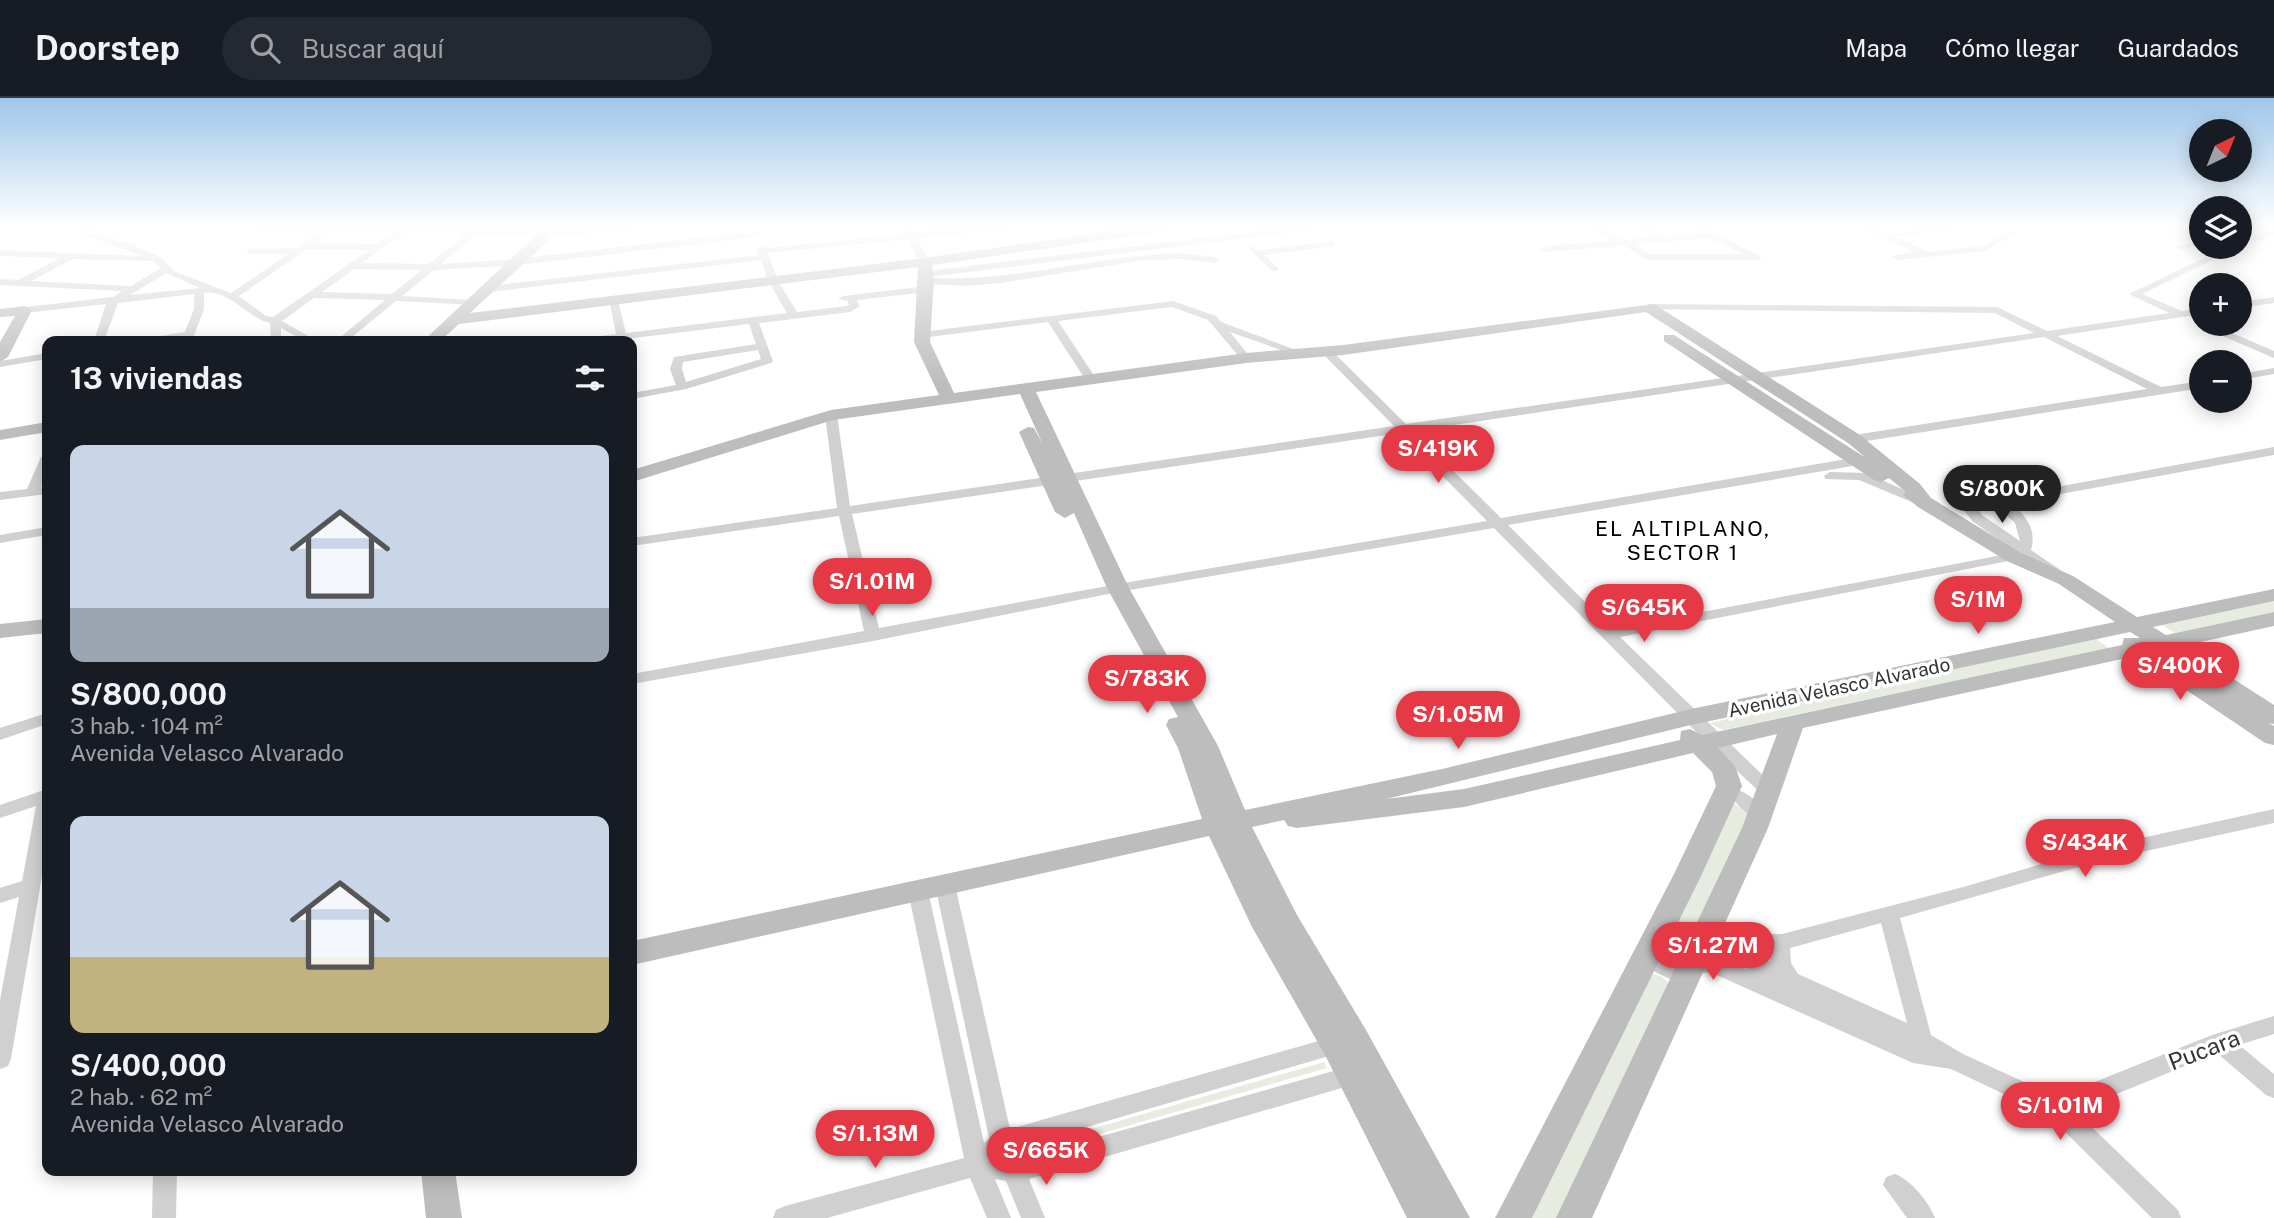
<!DOCTYPE html>
<html lang="es">
<head>
<meta charset="utf-8">
<style>
  :root { --surface:#171b24; --page:#242831; --text:#f1f3f6; --muted:#9ea1a6; --line:#363941; --accent:#e63946 }
  body { margin:0; font-family:"Public Sans",sans-serif; background:var(--page); color:var(--text); height:100vh; display:flex; flex-direction:column; font-size:26px; white-space:nowrap }
  * { box-sizing:border-box; margin:0 }
  p { font-size:23px; color:var(--muted) }
  .icon { flex:none; width:38px; height:38px; fill:none; stroke:currentColor; stroke-width:2; stroke-linecap:round; stroke-linejoin:round }
  .map { position:relative; flex:1; overflow:hidden }
  .drawer { position:absolute; left:42px; top:238px; width:595px; height:840px; display:flex; flex-direction:column; background:var(--surface); border-radius:14px; box-shadow:0 4px 18px #0003 }
  .drawer>* { flex:none }
  .needle { width:46px; rotate:43deg }
  .fabs { position:absolute; left:2189px; top:21px; display:grid; gap:14px }
  .fabs a { display:grid; place-items:center; width:63px; height:63px; border-radius:50%; background:var(--surface); box-shadow:0 4px 18px #0003; font-size:35px }
  .price { position:absolute; translate:-50% -60px; padding:0 16px; border-radius:24px; background:var(--accent); color:#fff; font-size:23px; line-height:46px; filter:drop-shadow(0 2px 4px #0008) }
  .price::after { content:''; position:absolute; left:50%; top:42px; width:21px; height:16px; margin-left:-10px; background:inherit; clip-path:polygon(0 0,100% 0,50% 100%) }
  .price.on { background:#222; color:#fff }
  ul { padding:0; list-style:none }
  li { display:grid; align-content:center; gap:14px; height:371px; padding:0 28px }
  li span { display:grid; place-items:center; height:217px; border-radius:14px; color:#555 }
  li>.icon { margin-inline-start:auto }
  span .icon { width:126px; height:126px; fill:#fffc; stroke-width:1 }
  li b { font-size:30px }
  h2 { display:flex; justify-content:space-between; align-items:center; height:84px; padding:0 28px; font-size:30px }
  header { display:flex; align-items:center; gap:42px; box-sizing:border-box; height:98px; padding:0 35px; background:var(--surface); border-bottom:2px solid var(--line) }
  header strong { font-size:33px }
  nav { display:flex; gap:38px; margin-inline-start:auto; font-size:24px }
  .search { width:490px; height:63px; background:var(--page); display:flex; align-items:center; gap:18px; box-sizing:border-box; padding:0 24px; border-radius:38px; color:var(--muted); font-size:26px }
  .map>svg:first-child { display:block }
</style>
</head>
<body>
<header>
<strong>Doorstep</strong>
<div class="search"><svg class="icon" aria-label="search" viewBox="0 0 24 24"><circle cx="10" cy="10" r="6"/><path d="M15 15l6 6"/></svg>Buscar aquí</div>
<nav><a>Mapa</a><a>Cómo llegar</a><a>Guardados</a></nav>
</header>
<div class="map">
<svg width="2274" height="1120" viewBox="0 0 2274 1120">
  <rect width="100%" height="100%" fill="#fff"/>
  <path fill="#e6ecdf" d="M2274,503v11l-99,21 -13,-8z
    M2095,540l14,10 -386,82 -13,-7z
    M1733,705l12,6 3,6 -51,116 -23,-10z
    M1650,875l12,4 8,7 -111,234h-32z
    M1324,964l3,6 -293,85 -2,-7z"/>
  <g fill="none" stroke-linecap="round" stroke-linejoin="round">
    <path fill="#d0d0d0" fill-rule="evenodd" d="M80,129h9l4,5 40,13 30,14 11,12 57,22 57,-39h-37l-5,-3 2,-2 48,-1 25,-17 -65,-1 -4,-3 292,2 4,3 56,-5h30l-4,3 -85,8 -4,-3 -64,-1 -36,30 75,-5 241,-28 5,3 -5,3 -239,28 -84,5 -32,26 70,4 4,1v4l-80,-4 -49,40h-11l49,-41 -71,-2 -32,23 35,20h-13l-23,-13v13h-10l-1,-18c-23,-5 -41,-34 -66,-30v16l-12,32h-10v-2l-40,2 5,-3 38,-6 9,-23v-15l-76,9 -14,38h-10l12,-37 -81,9 -5,-3 5,-3 88,-10 9,-6 -122,-6v-6l18,1 42,-22 -60,-2v-6l142,6 -55,-20zM333,133l60,1 -17,12 -61,-1zM405,134l62,1 -38,31 -67,-1zM307,151l62,1 -96,67 -7,-1 -27,-20zM73,161l79,2 9,7 -30,18 -100,-5zM354,171l68,1 -30,24 -70,-2zM166,175l34,15 -70,7z
      M908,129l6,6 64,-6h29l-4,3 -86,8 12,24 -5,3 -5,-3 -11,-23 -140,14 10,28 19,31 50,-6 2,-1 -1,-4 -10,-2 5,-3 84,-10 5,3 -5,3 -70,8 3,6 -10,6 -91,11 14,38 -2,2 -85,26 -54,10v-6l44,-8 -6,-16 4,-12 82,-13 -7,-20 -140,17h-29l5,-3 31,-4 -7,-35 9,2 8,32 161,-20 -19,-32 -7,-21 -273,32 -5,-3 5,-3 271,-31 -2,-6 5,-3 4,2 140,-14 -2,-4zM758,252l3,9 -75,23 -4,-13 1,-7z
      M1292,129h24l-4,3 -384,47 -5,-3 5,-3z
      M1589,129h10l23,13 32,-3 -15,-10h10l16,9 35,-3 -1,-2 4,-3 59,29 -5,3h-110l-22,-14h-6l-74,6 -5,-3 5,-3 66,-5zM1710,140l33,16h-94l-14,-10z
      M1862,129c11,0 17,5 27,6 17,1 42,-6 61,-6l-4,3 -49,7 33,15 53,-6 26,-15 8,2 -32,18 -87,9 -5,-3 2,-2 19,-3z
      M2274,131v6l-31,11 -3,1v-6z
      M2202,140v6l-21,6 -5,-3z
      M1332,143l3,1v4l-70,9 14,14 -5,3 -25,-23 5,-3 6,4z
      M2227,149h12l-97,47 40,17 20,-3v6l-145,22 104,51 41,-6v7l-348,55 -6,-4 6,-4 293,-46 -103,-52 -631,94 88,87 369,-63 6,4 -6,4 -362,62 104,104 401,-76 2,-2 -43,-30 -10,-14 2,-3 310,-57v8l-263,48c15,13 26,26 20,47l28,19 2,3 -2,3h-10l-25,-17 -404,79 156,151 3,4 -3,4h-12l-56,-52 -214,-216 -376,64 -245,49 -241,43v-10l232,-43 -25,-115 -207,30v-8l205,-30 -12,-93 2,-3 4,-1 6,4 13,91 544,-80 -72,-73v-4h8l76,75 628,-91 -39,-20 -350,-4 -1,-2 5,-3 348,3 50,24 122,-18 -40,-19zM1400,335l87,88 -369,63 -239,44 -27,-114zM1997,408l18,17 5,18 -38,-26 -4,-6z
      M1180,155l35,4 5,3 -5,3 -35,-4 -36,1 -143,23 -36,3 -35,-2 -5,-3 5,-3c85,4 165,-22 250,-25z
      M2274,199v6l-34,5v-6z
      M1173,203l43,15 5,6 83,31 -9,2 -65,-23 21,26 -9,2 -34,-40 -36,-13 -114,14 39,59 -6,3 -4,-1 -39,-60 -127,16 -5,-3 5,-3z
      M2202,223v3h9l63,27v7l-75,-32 -1,-2z
      M47,255v6l-47,8v-6z
      M2274,270v6l-34,6v-6z
      M47,355v18l-6,16 6,-1v8l-47,6v-8l27,-3 14,-32z
      M1830,374l36,1 65,29 -2,3h-10l-60,-25 -34,-1 -1,-3z
      M47,429v8l-47,8v-8z
      M47,615v11l-47,16v-12z
      M1726,687c17,5 33,15 43,30l-3,5h-12l-21,-20 -13,-5 -3,-4 3,-4z
      M47,691v57l-36,213 -3,7 -8,3v-69l19,-103 -19,6v-15l22,-7 14,-75 -36,12v-13z
      M2274,711v14l-178,39 -196,56 31,117 32,19 94,43 155,-62 62,-19v18l-35,11 35,29v24l-8,-3 -49,-42 -142,58 103,99 3,8h-29l-104,-103 -97,-46 -38,-6 -203,-91 -15,2 2,5 -3,6 -7,2 -49,-23 -3,-6 3,-6 7,-2 37,17 3,-7 26,-5 47,19 -102,-47 -3,-5 3,-5 7,-3 7,3 40,17h72l185,-48 129,-38zM1881,825l26,100 -109,-49 -7,-11 -1,-15zM1744,852h25l1,11z
      M945,780l7,2 3,5 55,244 326,-93 8,2 3,7 -3,7 -8,2 -321,94 5,11 331,-93 8,3 3,7 -3,7 -330,96 16,39h-24l-15,-37 -11,-2 16,39h-24l-17,-40 -143,40h-54l3,-8 9,-4 179,-48 -56,-267 3,-5 7,-2 7,2 3,5 56,252 5,-5 -54,-253 3,-5z
      M153,1073h24l-1,47h-24z
      M1895,1076c16,6 34,28 40,44h-28l-24,-33 3,-8z"/>
    <path fill="#bdbdbd" fill-rule="evenodd" d="M1140,129h32l-6,4 -234,34 2,15 -4,62 24,51 292,-40 97,-8 311,-41 206,131 60,49 11,14 90,55 52,23 64,41 137,-28v12l-121,26 13,8 108,-23v14l-92,20 92,59v19l-5,-1 5,3v19l-9,-2 -129,-87 -333,72 -35,100 -176,390h-36l186,-390 35,-94 -59,14 17,18 7,20 -40,88 -170,344h-37l179,-344 42,-88 -4,-14 -19,-19 -229,54 -167,21 -9,-2 -4,-6 -32,7 45,88 69,115 104,188h-63l-82,-163 -73,-128 -43,-91 -577,129v-24l570,-122 -24,-71 -12,-23 3,-6 9,-2 -71,-129 -33,-75 -9,5 -10,-6 -36,-80 9,-5 6,1 9,17 -23,-51 -187,26 -201,62v-12l199,-60 108,-15 -25,-53 4,-75 -459,57 -19,17h-17l121,-113 6,4 -1,8 -79,73 454,-55zM1646,214l202,131 18,15 -192,-123h-10v6l210,139 7,2 8,-4 17,14 -3,3 15,12 89,54 52,23 56,38 -424,87 -249,60 -197,41 -27,-64 -89,-158 -93,-196 210,-29 97,-8zM2130,534l10,6h-16l-2,7 -420,90 -12,-6 -9,2 -1,9 -216,49 -78,10 305,-74z
      M25,208l7,4 -24,47 -8,5v-20l15,-26 -15,1v-8z
      M47,324v10l-47,8v-10z
      M47,521v14l-47,5v-14z
      M421,1073h34l7,47h-36z"/>
  </g>
  <linearGradient id="sky" x2="0" y2="1"><stop stop-color="#9ec6ea"/><stop offset="0.45" stop-color="#fff"/><stop offset="1" stop-color="#fff" stop-opacity="0"/></linearGradient>
  <rect width="2274" height="286" fill="url(#sky)"/>
  <g text-anchor="middle" stroke-width="7" stroke-linejoin="round" paint-order="stroke">
    <g font-size="19" fill="#333" stroke="#fff">
      <text transform="translate(1839 589) rotate(-12)" y="7">Avenida Velasco Alvarado</text>
    </g>
    <g font-size="21" letter-spacing="2" fill="#000" stroke="#fff">
      <text x="1683" y="438">EL ALTIPLANO,<tspan x="1683" dy="24">SECTOR 1</tspan></text>
    </g>
    <g font-size="23" fill="#333" stroke="#fff">
      <text transform="translate(2204 952) rotate(-21)" y="8">Pucara</text>
    </g>
  </g>
</svg>
<div class="fabs">
<a><svg class="needle" viewBox="-14 -14 28 28"><path d="M0-13l5 13h-10z" fill="#e53935"/><path d="M0 13l5-13h-10z" fill="#9ea1a6"/></svg></a>
<a><svg class="icon" aria-label="layers" viewBox="0 0 24 24"><path d="M12 4l9 5-9 5-9-5zM3 14l9 5 9-5"/></svg></a>
<a>+</a>
<a>−</a>
</div>
<b class="price" style="left:1438px;top:387px">S/419K</b>
<b class="price on" style="left:2002px;top:427px">S/800K</b>
<b class="price" style="left:872px;top:520px">S/1.01M</b>
<b class="price" style="left:1978px;top:538px">S/1M</b>
<b class="price" style="left:1644px;top:546px">S/645K</b>
<b class="price" style="left:2180px;top:604px">S/400K</b>
<b class="price" style="left:1147px;top:617px">S/783K</b>
<b class="price" style="left:1458px;top:653px">S/1.05M</b>
<b class="price" style="left:2085px;top:781px">S/434K</b>
<b class="price" style="left:1713px;top:884px">S/1.27M</b>
<b class="price" style="left:2060px;top:1044px">S/1.01M</b>
<b class="price" style="left:875px;top:1072px">S/1.13M</b>
<b class="price" style="left:1046px;top:1089px">S/665K</b>
<section class="drawer">
<h2>13 viviendas<svg class="icon" aria-label="filters" viewBox="0 0 24 24"><path d="M4 7h16M4 17h16"/><circle cx="9" cy="7" r="2"/><circle cx="15" cy="17" r="2"/></svg></h2>
<ul>
<li><span style="background:linear-gradient(#c9d6e8 75%,#9aa5b1 0)"><svg class="icon" aria-label="home" viewBox="0 0 24 24"><path d="M3 11l9-7 9 7M6 9v11h12V9"/></svg></span><div><b>S/800,000</b><p>3 hab. · 104 m²</p><p>Avenida Velasco Alvarado</p></div></li>
<li><span style="background:linear-gradient(#c9d6e8 65%,#c2b280 0)"><svg class="icon" aria-label="home" viewBox="0 0 24 24"><path d="M3 11l9-7 9 7M6 9v11h12V9"/></svg></span><div><b>S/400,000</b><p>2 hab. · 62 m²</p><p>Avenida Velasco Alvarado</p></div></li>
</ul>
</section>
</div>
</body>
</html>
